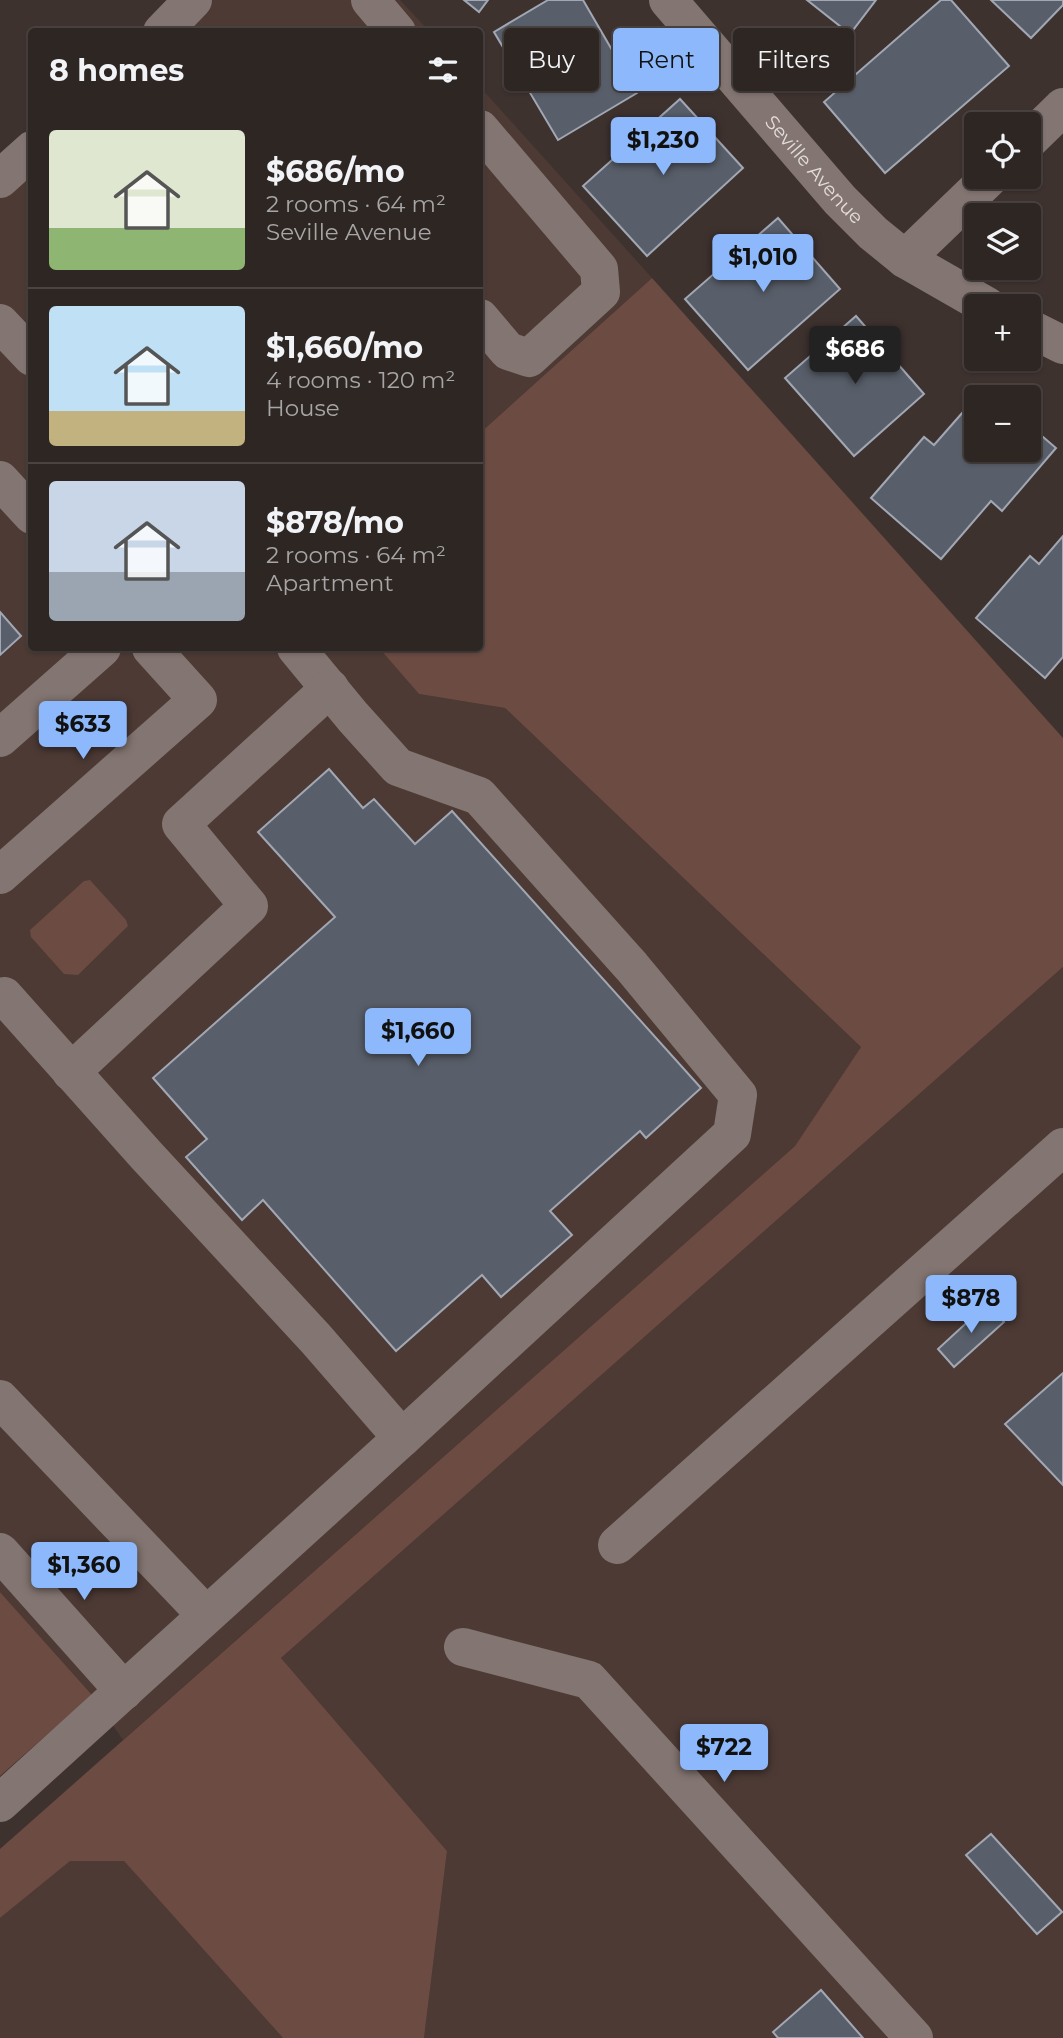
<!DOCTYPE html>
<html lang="en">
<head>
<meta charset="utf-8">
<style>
  :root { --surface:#2e2623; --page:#3a3230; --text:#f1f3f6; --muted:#a7a5a6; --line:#494341; --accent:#8db9fc }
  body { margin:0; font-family:Montserrat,sans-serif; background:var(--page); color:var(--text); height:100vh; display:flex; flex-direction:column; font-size:26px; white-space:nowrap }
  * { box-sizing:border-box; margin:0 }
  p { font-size:23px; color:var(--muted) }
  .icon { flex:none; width:38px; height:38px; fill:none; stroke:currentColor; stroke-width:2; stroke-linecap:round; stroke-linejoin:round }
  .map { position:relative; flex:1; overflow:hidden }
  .panel { position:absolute; left:28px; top:28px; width:455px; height:623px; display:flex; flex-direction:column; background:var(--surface); border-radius:7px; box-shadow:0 2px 5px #0004,0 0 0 2px var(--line) }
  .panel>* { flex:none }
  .top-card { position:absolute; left:504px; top:28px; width:453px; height:63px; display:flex; gap:14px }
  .buttons { position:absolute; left:964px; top:112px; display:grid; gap:14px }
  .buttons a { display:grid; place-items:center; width:77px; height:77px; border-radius:7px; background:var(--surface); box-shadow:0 2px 5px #0004,0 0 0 2px var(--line); font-size:35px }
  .price { position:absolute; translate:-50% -60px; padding:0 16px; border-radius:7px; background:var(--accent); color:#111; font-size:23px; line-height:46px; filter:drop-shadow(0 2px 4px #0008) }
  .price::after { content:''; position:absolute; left:50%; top:42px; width:21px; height:16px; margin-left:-10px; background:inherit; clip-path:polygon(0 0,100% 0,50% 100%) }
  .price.selected { background:#222; color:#fff }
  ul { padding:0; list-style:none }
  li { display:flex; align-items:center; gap:21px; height:175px; padding:0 21px }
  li+li { border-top:2px solid var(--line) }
  li span { display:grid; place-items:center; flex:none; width:196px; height:140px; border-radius:7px; color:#555 }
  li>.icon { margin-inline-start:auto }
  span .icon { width:84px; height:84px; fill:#fffc; stroke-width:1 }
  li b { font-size:30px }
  h2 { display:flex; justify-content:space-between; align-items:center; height:84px; padding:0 21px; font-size:30px }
  .tag { padding:0 24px; border-radius:7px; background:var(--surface); box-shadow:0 2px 5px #0004,0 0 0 2px var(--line); font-size:24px; line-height:63px }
  .tag.selected { background:var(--accent); color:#111 }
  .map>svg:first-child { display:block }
</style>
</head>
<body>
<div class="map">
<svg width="1063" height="2038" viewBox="0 0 1063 2038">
  <rect width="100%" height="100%" fill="#3e322f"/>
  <path fill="#4d3a35" d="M197,0h203l29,31 -265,1z
    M480,87l172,191 -172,155z
    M31,151l1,497h347l40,46 86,14 356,339 -66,99 -672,594 -31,-45 -92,-103v-1412z
    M1063,967v1071h-639l23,-187 -166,-193z
    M70,1860l54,1 159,177h-283v-120z"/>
  <path fill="#6b4b42" d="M652,278l411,460v229l-782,691 166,193 -23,187h-141l-159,-177h-54l-70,57v-69l795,-703 66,-99 -356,-339 -86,-14 -40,-46h101v-215z
    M90,880l36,40 2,6 -50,49 -14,-1 -33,-37 -1,-7 54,-49z
    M0,1592l92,103 -92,81z"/>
  <path fill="#595f6a" stroke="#a1a8b4" stroke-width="2" d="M464,0h24l-9,12z
    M548,0h35l54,93 -79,47 -64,-108z
    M807,0h69l-26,34z
    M941,0h10l58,66 -124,107 -61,-71z
    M991,0h72v5l-32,33z
    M680,99l63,69 -96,88 -64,-70z
    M778,218l62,71 -92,81 -63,-71z
    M856,316l68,78 -70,62 -69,-78z
    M985,387l12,10h-21v53h53v-25l27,23 -54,63 -11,-10 -50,58 -70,-61 53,-61 10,8z
    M1063,536v121l-18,21 -69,-60 54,-62 9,8z
    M0,612l21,24 -21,19z
    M329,769l34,39 11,-9 41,45 37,-33 249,277 -55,50 -6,-7 -90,80 22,24 -71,62 -19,-22 -86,76 -133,-151 -21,20 -56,-63 21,-18 -54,-61 182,-161 -77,-85z
    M987,1304l17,18 -50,45 -16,-18z
    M1063,1373v112l-58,-61z
    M991,1834l71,78 -25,22 -71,-79z
    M821,1990l42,48h-85l-5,-6z"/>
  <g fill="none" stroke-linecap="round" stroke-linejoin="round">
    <g stroke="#837571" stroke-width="38">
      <path d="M370,0l27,32"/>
      <path id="s1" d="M668,0l172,200 33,33 32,26 82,47"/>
      <path d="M162,32l31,-32"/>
      <path d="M480,129l119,140 2,23 -72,66 -21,-7 -28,-33"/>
      <path d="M1029,140l34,-33"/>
      <path d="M0,179l32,-29"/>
      <path d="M905,259l85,-82"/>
      <path d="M0,323l32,34"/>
      <path d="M1029,328l34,17"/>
      <path d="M0,480l32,35"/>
      <path d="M296,648l57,69 45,50 81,29 153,171 106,128 -6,39 -330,304"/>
      <path d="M0,738l102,-90"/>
      <path d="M0,875l198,-175 -47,-52"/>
      <path d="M0,999l4,-3 142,159 170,184 86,99 -402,365"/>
      <path d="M71,1072l178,-166 -68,-82 149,-136"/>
      <path d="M0,1399l206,216"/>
      <path d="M617,1545l446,-398"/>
      <path d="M0,1552l124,139"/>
      <path d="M463,1647l126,33 325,358"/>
    </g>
  </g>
  <g text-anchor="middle" stroke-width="5" stroke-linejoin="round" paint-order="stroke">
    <g font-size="19" fill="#e5dddb" stroke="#211b1a">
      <text dy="7" stroke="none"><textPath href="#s1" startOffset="224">Seville Avenue</textPath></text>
    </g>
  </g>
</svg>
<div class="buttons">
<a><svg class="icon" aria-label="locate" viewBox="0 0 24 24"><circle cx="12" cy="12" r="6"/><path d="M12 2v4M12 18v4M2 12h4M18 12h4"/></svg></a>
<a><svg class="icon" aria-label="layers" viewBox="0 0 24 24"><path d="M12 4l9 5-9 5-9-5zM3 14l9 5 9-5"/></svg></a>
<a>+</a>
<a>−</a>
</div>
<b class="price" style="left:663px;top:177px">$1,230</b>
<b class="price" style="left:763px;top:294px">$1,010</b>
<b class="price selected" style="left:855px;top:386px">$686</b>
<b class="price" style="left:83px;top:761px">$633</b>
<b class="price" style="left:418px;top:1068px">$1,660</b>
<b class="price" style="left:971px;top:1335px">$878</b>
<b class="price" style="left:84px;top:1602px">$1,360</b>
<b class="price" style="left:724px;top:1784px">$722</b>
<div class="top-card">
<a class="tag">Buy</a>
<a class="tag selected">Rent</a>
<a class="tag">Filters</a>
</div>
<section class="panel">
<h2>8 homes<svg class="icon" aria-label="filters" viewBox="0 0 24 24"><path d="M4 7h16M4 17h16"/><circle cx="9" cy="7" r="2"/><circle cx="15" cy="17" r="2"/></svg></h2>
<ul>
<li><span style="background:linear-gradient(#dfe7d0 70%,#8fb573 0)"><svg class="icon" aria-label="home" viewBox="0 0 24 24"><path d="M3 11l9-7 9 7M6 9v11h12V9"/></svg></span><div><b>$686/mo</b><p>2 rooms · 64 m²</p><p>Seville Avenue</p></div></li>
<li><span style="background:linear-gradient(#bfe0f5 75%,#c2b280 0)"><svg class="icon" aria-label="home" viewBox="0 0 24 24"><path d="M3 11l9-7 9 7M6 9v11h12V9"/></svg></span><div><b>$1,660/mo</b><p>4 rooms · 120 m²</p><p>House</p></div></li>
<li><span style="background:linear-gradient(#c9d6e8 65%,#9aa5b1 0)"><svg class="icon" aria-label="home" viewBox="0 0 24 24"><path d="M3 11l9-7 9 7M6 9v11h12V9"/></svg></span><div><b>$878/mo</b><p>2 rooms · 64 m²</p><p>Apartment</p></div></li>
</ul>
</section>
</div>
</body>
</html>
